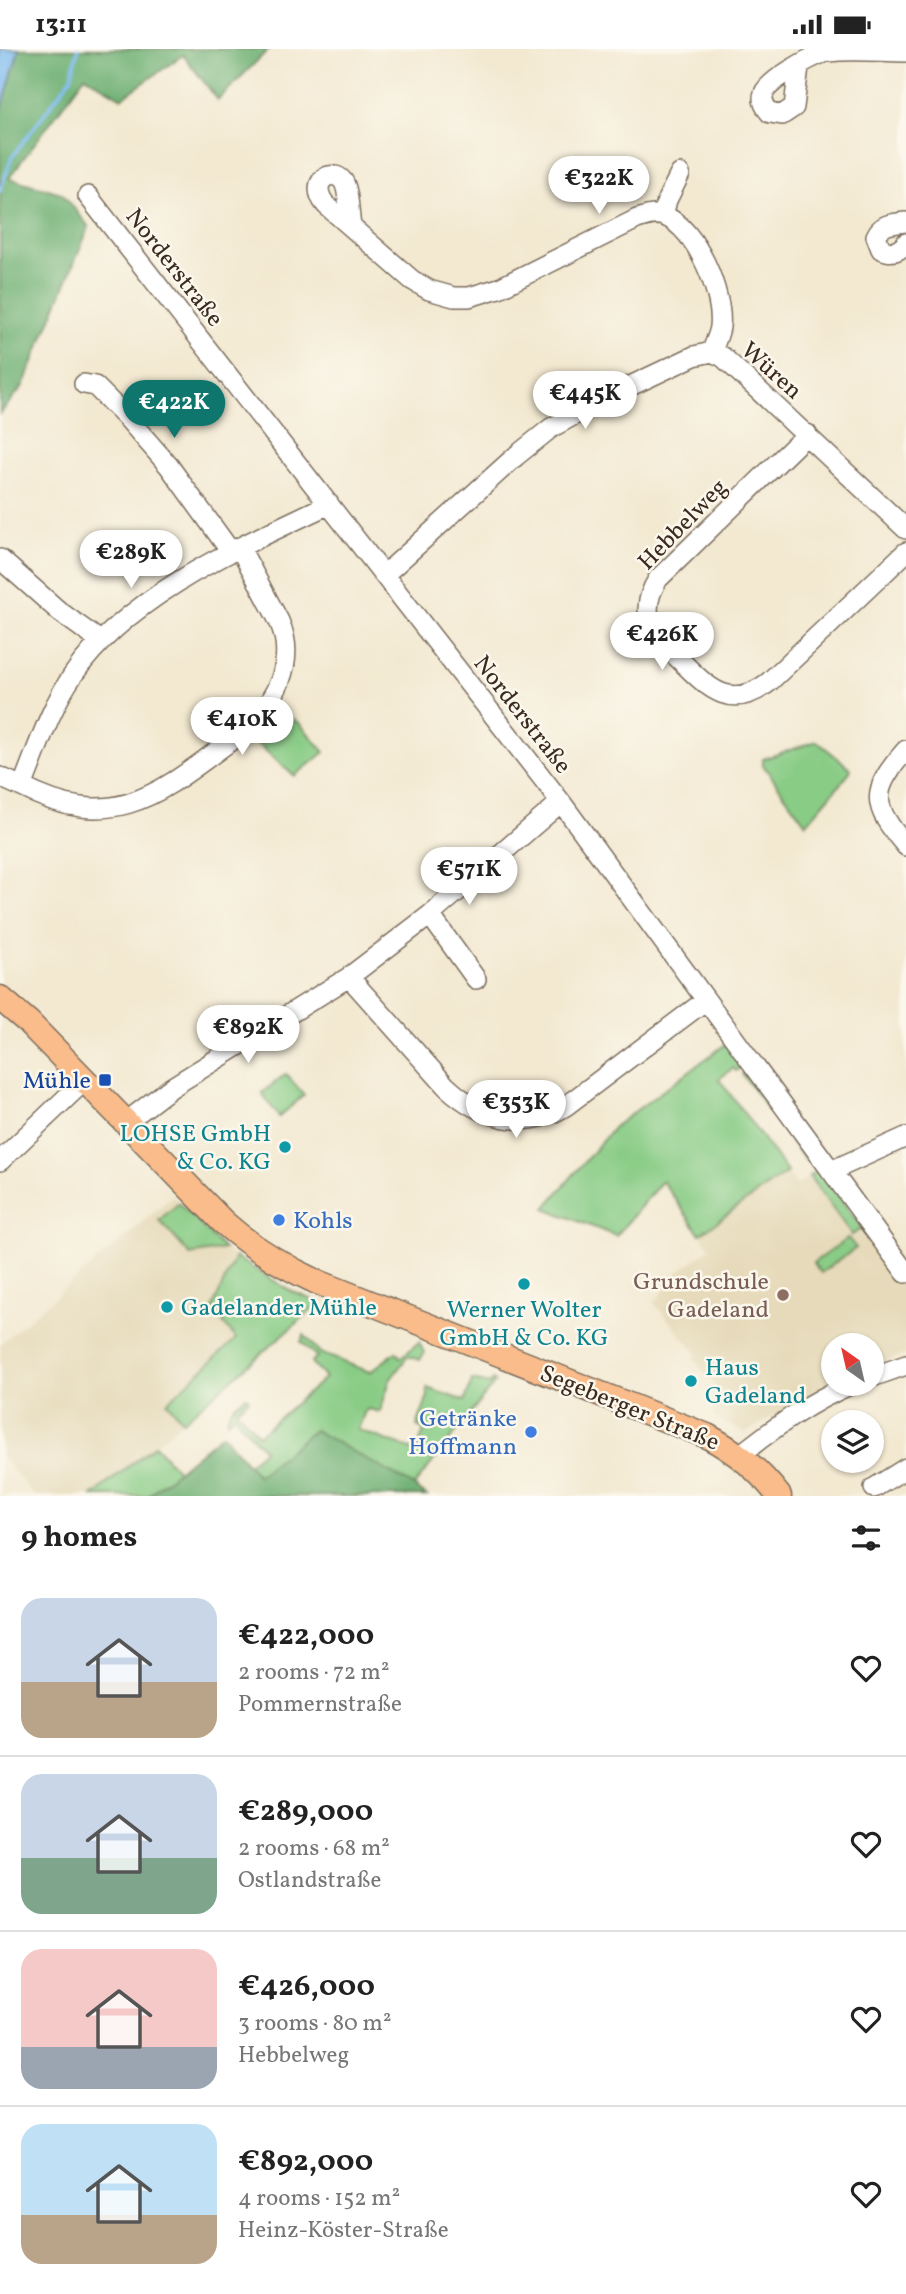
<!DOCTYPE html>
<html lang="en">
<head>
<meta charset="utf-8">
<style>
  :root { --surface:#fff; --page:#f2f2f2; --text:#222; --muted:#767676; --line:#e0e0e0; --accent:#0f766e }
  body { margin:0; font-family:Vollkorn,serif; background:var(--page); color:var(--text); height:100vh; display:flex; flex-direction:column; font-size:26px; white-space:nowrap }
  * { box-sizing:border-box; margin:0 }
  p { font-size:23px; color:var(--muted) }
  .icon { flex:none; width:38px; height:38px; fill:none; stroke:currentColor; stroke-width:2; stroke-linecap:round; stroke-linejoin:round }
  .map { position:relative; height:1447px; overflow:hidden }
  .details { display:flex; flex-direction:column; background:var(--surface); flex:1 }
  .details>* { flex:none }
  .needle { width:46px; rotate:326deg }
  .fabs { position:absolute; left:821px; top:1284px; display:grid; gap:14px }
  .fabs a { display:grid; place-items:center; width:63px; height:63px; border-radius:50%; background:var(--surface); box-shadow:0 2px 5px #0004; font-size:35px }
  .price { position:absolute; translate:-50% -60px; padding:0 16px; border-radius:24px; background:#fff; color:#222; font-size:23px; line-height:46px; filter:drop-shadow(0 2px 4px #0008) }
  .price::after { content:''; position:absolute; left:50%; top:42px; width:21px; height:16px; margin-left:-10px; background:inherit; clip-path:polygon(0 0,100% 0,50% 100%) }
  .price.on { background:var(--accent); color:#fff }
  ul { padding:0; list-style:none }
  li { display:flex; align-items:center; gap:21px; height:175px; padding:0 21px }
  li+li { border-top:2px solid var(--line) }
  li span { display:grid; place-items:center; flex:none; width:196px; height:140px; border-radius:21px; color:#555 }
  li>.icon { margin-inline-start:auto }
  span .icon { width:84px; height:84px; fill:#fffc; stroke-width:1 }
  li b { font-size:30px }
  h2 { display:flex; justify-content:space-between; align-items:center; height:84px; padding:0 21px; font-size:30px }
  .status { display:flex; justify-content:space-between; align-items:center; height:49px; padding:0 35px; background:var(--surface); direction:ltr }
  .status svg { height:19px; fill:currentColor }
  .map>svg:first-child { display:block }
</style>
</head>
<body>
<div class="status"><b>13:11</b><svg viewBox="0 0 49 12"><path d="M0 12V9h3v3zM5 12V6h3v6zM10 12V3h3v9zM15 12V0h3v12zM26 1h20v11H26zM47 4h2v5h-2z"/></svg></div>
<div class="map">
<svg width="906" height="1447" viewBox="0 0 906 1447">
  <rect width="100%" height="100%" fill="#fbf7ec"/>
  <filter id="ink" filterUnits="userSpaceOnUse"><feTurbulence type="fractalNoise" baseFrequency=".0143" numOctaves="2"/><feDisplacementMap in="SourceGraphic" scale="14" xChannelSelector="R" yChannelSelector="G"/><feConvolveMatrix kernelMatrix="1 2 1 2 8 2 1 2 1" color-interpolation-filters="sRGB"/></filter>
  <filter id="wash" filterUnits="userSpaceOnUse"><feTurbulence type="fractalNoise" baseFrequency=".00686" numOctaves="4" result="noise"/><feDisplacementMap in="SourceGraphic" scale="28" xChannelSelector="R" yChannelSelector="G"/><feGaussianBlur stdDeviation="1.57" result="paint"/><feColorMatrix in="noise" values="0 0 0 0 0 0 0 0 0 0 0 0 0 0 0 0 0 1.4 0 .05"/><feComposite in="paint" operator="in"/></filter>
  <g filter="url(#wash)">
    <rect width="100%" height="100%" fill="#f3e9d1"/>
    <path fill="#e6daba" d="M819,1120l87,119v66l-34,12v-20h-39v35l-88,52 -32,-16 5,-23 -4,-10 -21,-26 4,-4 -43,-51 23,-30 33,-25 -10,-14 87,-62 10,13z
      M173,1147l29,32 28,25 36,24 54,26 -165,142 -63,51h-57l-35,-41v-111z"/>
    <path fill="#89cc86" stroke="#627b52" stroke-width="2" d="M275,660l24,14 26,29 -31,24 -45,-40z
      M817,692l34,28 -3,6 -42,49 -43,-59v-6z
      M726,995l17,22 -7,5 -3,-3 -14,11 68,93 -87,62 -38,-53 -46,55 -71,-28 69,-81z
      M746,1022l63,85v3l-4,1 -63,-86z
      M286,1025l18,21 -25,22 -17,-24z
      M819,1120l43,59 -10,7 -43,-59z
      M179,1154l45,46 -34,6 -31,-35z
      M848,1189l8,10 -35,25 -8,-10z
      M235,1208l56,34 29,12 -137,118 -16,-19 69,-63 -24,-30z
      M304,1286l16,18 50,19 26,-20 5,6 18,-16 5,11 -4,7 -12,-4 -18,24 -10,32 -11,-3 -4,2 -7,19 58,21 8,-20 -7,-5 11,-30 -1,-8 38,13 7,-21 18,4 3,-4 2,2 -81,104 -100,-56 -56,46 -10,-12 16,-14 -30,-35 -7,6c0,-12 11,-18 19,-25l3,3 -13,11 23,25 66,-57 -14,-16 6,-5 -16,-15z
      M155,1396l23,26 -31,25h-55z"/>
    <path fill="#6eb073" stroke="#546d48" stroke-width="2" d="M19,0h250l-51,51 -35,-45 -61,43 -37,-22 -76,102 53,15 27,34 -66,159 -23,28v-299z
      M314,1381l100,56 13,10h-276l-1,-2 72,-60 36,42z"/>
    <path fill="#7cbbf0" stroke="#5c7287" stroke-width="2" d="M0,0h19l-19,66z"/>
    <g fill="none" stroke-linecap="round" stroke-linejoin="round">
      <path stroke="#7cbbf0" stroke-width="3.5" d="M0,142l12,-34 59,-79 7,-29"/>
    </g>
  </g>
  <g filter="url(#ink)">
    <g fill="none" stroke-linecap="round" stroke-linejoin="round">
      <defs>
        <path id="minor" d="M799,17l-5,41 -12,8 -12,-2c-5,-6 -9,-13 -6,-20 5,-13 51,-39 64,-41 26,-3 53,0 78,0
          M88,147l473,606 345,471
          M663,167l4,-16 13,-26
          M906,173c-14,2 -24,1 -30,14l5,13c11,5 18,3 25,-6
          M351,177c-2,-10 -2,-37 -8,-45 -11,-14 -36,1 -17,24l86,75 17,10 25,7h15l30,-9 138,-69c9,-3 18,-6 27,-3 32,11 60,79 56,111 -1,8 -6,17 -8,25
          M84,335l11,2 34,34 40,46 62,86
          M807,385l-149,145c-23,37 -3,57 24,83 28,28 50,49 87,20l137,-130
          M0,510l60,53 40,29
          M384,526l132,-119 35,-28 56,-31 87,-41 18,-4 11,5 183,172
          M906,701c-36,41 -35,55 0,96
          M0,728l22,10c15,-37 28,-79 51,-112 56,-81 169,-129 256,-171
          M22,738c98,51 144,0 222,-56 30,-28 54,-68 35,-110l-39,-73
          M430,866l46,64
          M349,928l97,109c34,32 80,46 121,19l139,-105
          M126,1073l46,-35 177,-110 81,-62 131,-113
          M0,1112l85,-81
          M831,1122l75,-34
          M872,1328l34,-12
          M740,1406c35,-28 71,-54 112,-71
          M874,1439l32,-20"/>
        <path id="major" d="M0,949l28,24 195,200c28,25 58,43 92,59l392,155c30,16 51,33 72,60"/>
      </defs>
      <use href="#minor" stroke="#7b6d5d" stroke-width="22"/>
      <use href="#major" stroke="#7b6d5d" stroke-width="27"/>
      <use href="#minor" stroke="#fff" stroke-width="19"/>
      <use href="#major" stroke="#f9bc8a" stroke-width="24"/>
    </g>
  </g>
  <rect fill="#1a4fb4" stroke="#fbf7ec" stroke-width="2.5" x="98" y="1024" width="14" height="14" rx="3.5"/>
  <g fill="#0f9aa8" stroke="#fbf7ec" stroke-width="2.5">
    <circle cx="285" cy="1098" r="7"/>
    <circle cx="524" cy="1235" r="7"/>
    <circle cx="167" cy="1258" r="7"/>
    <circle cx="691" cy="1332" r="7"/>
  </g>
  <g fill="#3f7fe0" stroke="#fbf7ec" stroke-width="2.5">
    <circle cx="279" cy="1171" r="7"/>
    <circle cx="531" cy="1383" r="7"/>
  </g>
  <circle fill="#8d6e63" stroke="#fbf7ec" stroke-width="2.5" cx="783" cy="1246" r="7"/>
  <g text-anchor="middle" stroke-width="5" stroke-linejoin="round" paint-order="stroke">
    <g font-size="24" fill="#3b2a1e" stroke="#fbf7ec">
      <text transform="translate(175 218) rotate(52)" y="8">Norderstraße</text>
      <text transform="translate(772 321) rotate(42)" y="8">Würen</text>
      <text transform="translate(682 475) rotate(-46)" y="8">Hebbelweg</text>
      <text transform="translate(523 665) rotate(52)" y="8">Norderstraße</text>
      <text transform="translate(630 1358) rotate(22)" y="8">Segeberger Straße</text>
    </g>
    <g font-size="24" fill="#164399" stroke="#fbf7ec" text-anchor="end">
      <text x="91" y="1039">Mühle</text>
    </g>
    <g font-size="24" fill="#0d838f" stroke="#fbf7ec" text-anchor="start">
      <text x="271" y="1092" text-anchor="end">LOHSE GmbH<tspan x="271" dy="28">&amp; Co. KG</tspan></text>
      <text x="181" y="1266">Gadelander Mühle</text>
      <text x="524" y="1268" text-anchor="middle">Werner Wolter<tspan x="524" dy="28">GmbH &amp; Co. KG</tspan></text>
      <text x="705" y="1326">Haus<tspan x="705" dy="28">Gadeland</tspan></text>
    </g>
    <g font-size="24" fill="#366cbe" stroke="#fbf7ec" text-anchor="start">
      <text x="293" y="1179">Kohls</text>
      <text x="517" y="1377" text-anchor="end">Getränke<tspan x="517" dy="28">Hoffmann</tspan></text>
    </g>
    <g font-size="24" fill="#785e54" stroke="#fbf7ec" text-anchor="end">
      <text x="769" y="1240">Grundschule<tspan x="769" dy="28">Gadeland</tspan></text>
    </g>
  </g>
</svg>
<div class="fabs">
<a><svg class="needle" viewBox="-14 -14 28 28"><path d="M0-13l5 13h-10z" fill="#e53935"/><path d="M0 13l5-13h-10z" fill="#767676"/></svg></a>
<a><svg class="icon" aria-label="layers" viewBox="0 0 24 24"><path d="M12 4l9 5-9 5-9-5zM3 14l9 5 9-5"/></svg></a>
</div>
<b class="price" style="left:599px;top:167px">€322K</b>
<b class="price" style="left:585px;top:382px">€445K</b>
<b class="price on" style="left:174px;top:391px">€422K</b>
<b class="price" style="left:131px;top:541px">€289K</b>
<b class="price" style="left:662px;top:623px">€426K</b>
<b class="price" style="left:242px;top:708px">€410K</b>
<b class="price" style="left:469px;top:858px">€571K</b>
<b class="price" style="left:248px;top:1016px">€892K</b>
<b class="price" style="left:516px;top:1091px">€353K</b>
</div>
<section class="details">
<h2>9 homes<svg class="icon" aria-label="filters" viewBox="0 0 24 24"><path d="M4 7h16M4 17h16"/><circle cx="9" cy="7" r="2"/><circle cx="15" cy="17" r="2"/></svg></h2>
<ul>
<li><span style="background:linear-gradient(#c9d6e8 60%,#b9a48a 0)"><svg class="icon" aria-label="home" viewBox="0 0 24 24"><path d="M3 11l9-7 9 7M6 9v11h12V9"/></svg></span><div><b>€422,000</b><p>2 rooms · 72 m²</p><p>Pommernstraße</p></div><svg class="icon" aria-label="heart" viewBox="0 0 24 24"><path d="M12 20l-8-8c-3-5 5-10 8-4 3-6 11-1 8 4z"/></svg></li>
<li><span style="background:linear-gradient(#c9d6e8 60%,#7fa58c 0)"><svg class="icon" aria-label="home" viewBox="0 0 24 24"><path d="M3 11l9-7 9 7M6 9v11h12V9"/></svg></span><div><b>€289,000</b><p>2 rooms · 68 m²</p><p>Ostlandstraße</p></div><svg class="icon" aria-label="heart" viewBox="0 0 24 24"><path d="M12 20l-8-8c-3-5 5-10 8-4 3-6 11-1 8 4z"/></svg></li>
<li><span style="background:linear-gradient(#f6c9c9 70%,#9aa5b1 0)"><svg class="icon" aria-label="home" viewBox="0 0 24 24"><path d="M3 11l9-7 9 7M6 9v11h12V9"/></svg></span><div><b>€426,000</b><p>3 rooms · 80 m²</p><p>Hebbelweg</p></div><svg class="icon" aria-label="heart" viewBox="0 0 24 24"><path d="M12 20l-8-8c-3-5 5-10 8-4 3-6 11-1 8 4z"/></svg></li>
<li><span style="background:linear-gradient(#bfe0f5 65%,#b9a48a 0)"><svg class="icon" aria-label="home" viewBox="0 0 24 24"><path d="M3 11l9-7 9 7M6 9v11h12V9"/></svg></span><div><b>€892,000</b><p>4 rooms · 152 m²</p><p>Heinz-Köster-Straße</p></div><svg class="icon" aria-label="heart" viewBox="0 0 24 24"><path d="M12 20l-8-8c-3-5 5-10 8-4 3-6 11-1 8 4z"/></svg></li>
</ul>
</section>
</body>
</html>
